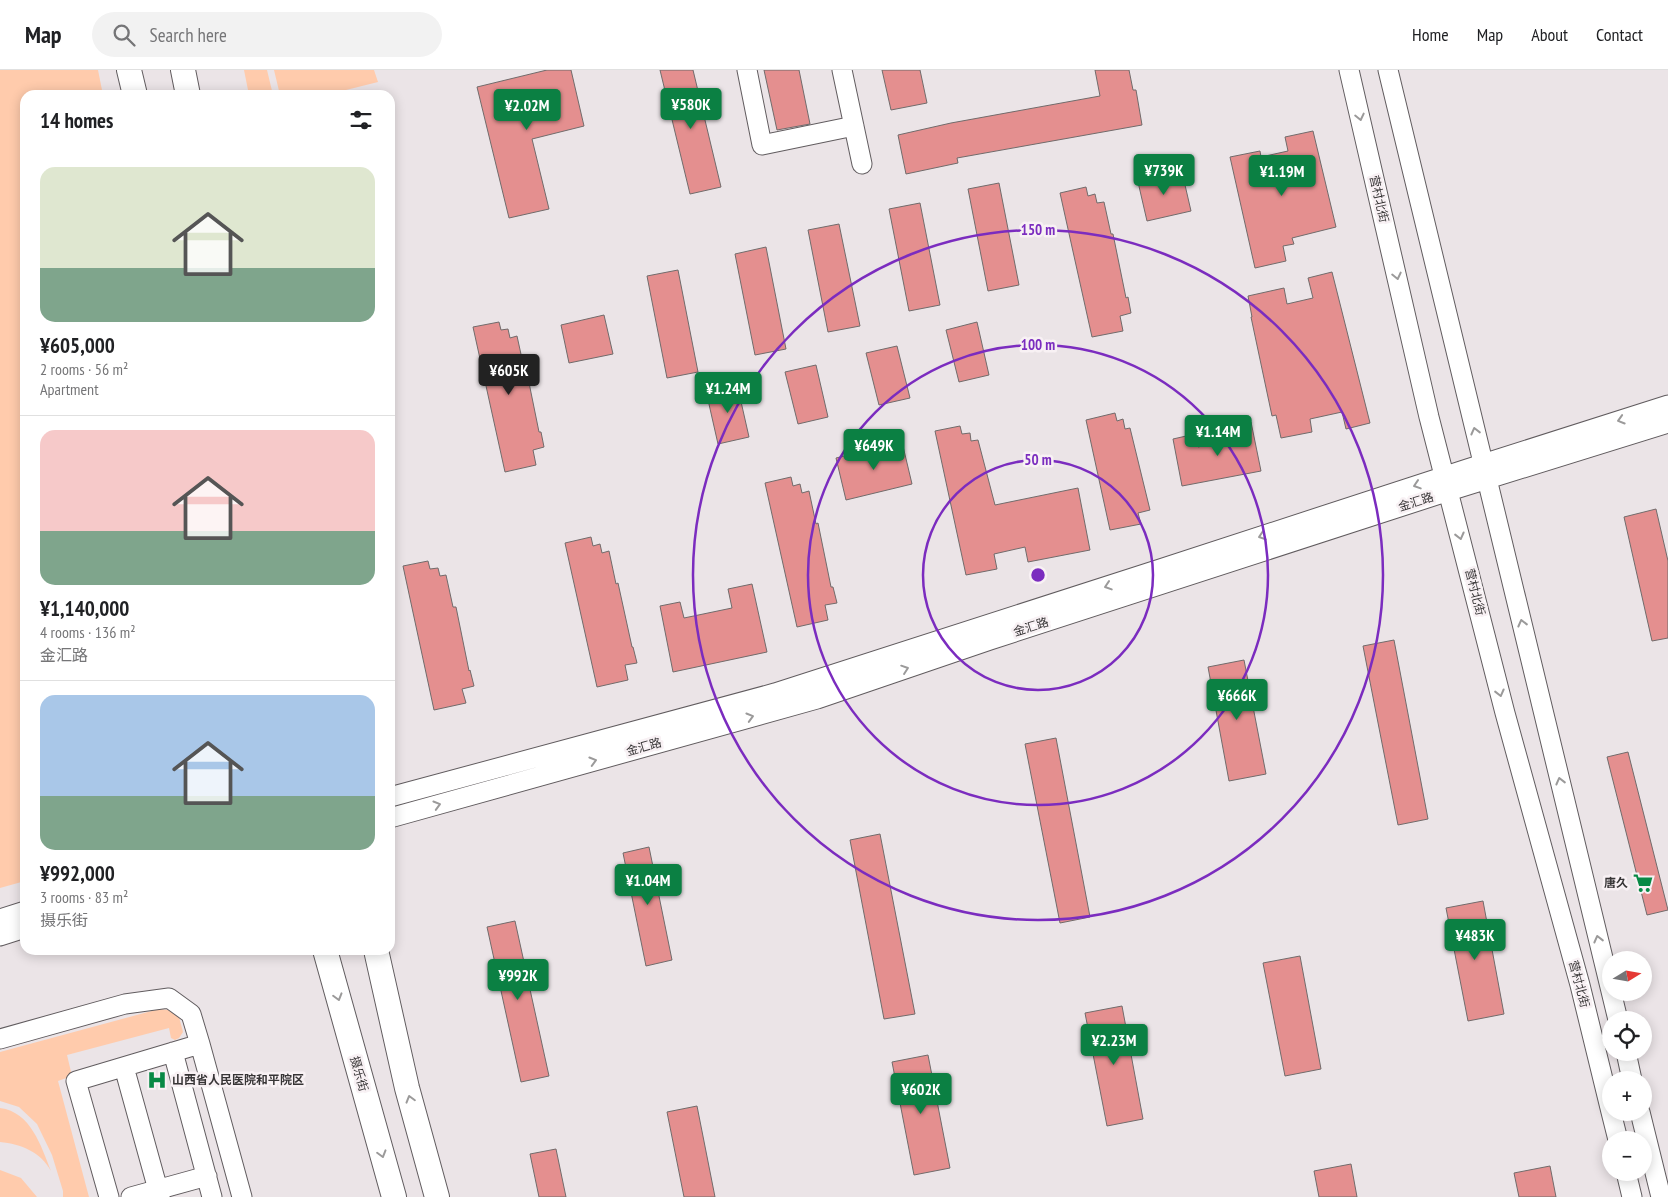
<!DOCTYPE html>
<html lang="en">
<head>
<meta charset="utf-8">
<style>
  :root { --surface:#fff; --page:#f2f2f2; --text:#202124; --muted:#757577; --line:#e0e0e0; --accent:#0b8043 }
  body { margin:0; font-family:"PT Sans Narrow","Noto Sans SC",sans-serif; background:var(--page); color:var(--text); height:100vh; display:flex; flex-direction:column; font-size:19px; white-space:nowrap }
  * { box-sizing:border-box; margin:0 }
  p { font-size:16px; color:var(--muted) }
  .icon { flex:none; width:28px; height:28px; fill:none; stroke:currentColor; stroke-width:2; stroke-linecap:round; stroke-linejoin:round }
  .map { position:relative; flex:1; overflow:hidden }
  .drawer { position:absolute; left:20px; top:20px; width:375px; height:865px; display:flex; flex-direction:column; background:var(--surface); border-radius:15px; box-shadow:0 2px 12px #0003 }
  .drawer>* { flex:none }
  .needle { width:32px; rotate:79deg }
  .buttons { position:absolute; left:1602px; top:881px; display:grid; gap:10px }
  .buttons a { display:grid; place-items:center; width:50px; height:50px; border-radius:50%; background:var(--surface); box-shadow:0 2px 12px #0003; font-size:25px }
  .price { position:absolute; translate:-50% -42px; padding:0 11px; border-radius:5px; background:var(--accent); color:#fff; font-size:16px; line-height:32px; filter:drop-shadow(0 1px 2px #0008) }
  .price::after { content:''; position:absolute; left:50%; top:30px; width:15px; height:11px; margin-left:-8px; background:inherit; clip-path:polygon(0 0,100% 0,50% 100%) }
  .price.active { background:#222; color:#fff }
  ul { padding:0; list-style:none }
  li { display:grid; align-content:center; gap:10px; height:265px; padding:0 20px }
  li+li { border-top:1px solid var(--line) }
  li span { display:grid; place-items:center; height:155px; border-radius:15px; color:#555 }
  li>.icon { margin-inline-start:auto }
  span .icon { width:90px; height:90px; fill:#fffc; stroke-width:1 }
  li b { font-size:21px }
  h2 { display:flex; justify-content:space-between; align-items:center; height:60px; padding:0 20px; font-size:21px }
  header { display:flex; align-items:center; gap:30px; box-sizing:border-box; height:70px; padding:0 25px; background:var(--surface); border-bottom:1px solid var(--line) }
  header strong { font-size:24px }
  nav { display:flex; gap:28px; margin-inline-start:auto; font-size:18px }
  .search { width:350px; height:45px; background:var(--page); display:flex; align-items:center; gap:12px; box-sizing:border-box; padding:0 18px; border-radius:28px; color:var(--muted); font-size:19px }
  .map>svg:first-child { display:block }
</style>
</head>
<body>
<header>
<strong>Map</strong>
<div class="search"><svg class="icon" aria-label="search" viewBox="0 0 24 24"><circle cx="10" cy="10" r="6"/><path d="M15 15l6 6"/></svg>Search here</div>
<nav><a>Home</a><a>Map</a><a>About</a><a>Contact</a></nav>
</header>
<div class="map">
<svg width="1668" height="1127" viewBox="0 0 1668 1127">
  <rect width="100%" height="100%" fill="#ebe4e7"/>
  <path fill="#ffcbac" d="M0,0h98l5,25h-78v786l-25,7z
    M244,0h23l6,25h-24z
    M274,0h100l4,12 -52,13h-46z
    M159,939l9,1 11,7 4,15 -4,6 -4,2 -4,-2 -2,-10 -102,27 5,21 -14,5 31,116h-26v-6l-11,-36 -15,-31 -18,-17 -19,-6v-49z
    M0,1038c31,4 41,38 51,63 -10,-19 -30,-27 -51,-29z
    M0,1100l21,8 16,19h-37z"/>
  <path fill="#e48f8f" stroke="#716b6b" d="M547,0h24l13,56 -52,13 17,70 -40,9 -32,-131z
    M660,0h33l28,117 -31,7z
    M764,0h35l11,54 -33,6z
    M882,0h38l7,33 -36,7z
    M1095,0h34l4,20h3l6,35 -185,33 1,5 -52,11 -8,-39 53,-12 149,-27z
    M1313,61l23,96 -44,11 2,6 -11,2 3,15 -31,7 -25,-111 30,-6 1,6 27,-6 -3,-14z
    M1182,102l9,39 -44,10 -9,-39z
    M999,113l20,102 -31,6 -20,-102z
    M1086,117l2,9 7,-2 2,9 7,-1 7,32h2l13,64 2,-1 3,16 -11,3 3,15 -31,6 -32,-144z
    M920,133l20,102 -31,6 -20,-102z
    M839,154l21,102 -32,6 -20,-102z
    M766,177l20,102 -31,6 -20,-101z
    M678,200l20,102 -31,6 -20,-102z
    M1332,202l38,151 -24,6 -4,-17 -32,7 2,13 -31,6 -5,-23 -4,1 -21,-99h1l-4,-21 36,-8 3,16 26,-6 -5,-20z
    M604,245l9,39 -44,9 -8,-38z
    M499,252l2,8 7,-1 2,9 7,-2 7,32h2l13,64h2l3,15 -11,3 3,15 -31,7 -32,-145z
    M977,252l12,53 -30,7 -13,-52z
    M897,276l13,52 -31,7 -13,-52z
    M816,295l12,52 -30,7 -13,-52z
    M737,314l12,53 -31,7 -12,-53z
    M1115,343l2,8 6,-2 2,10 5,-1 20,82 -12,3 3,11 -31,6 -24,-110z
    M1251,352l10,49 -79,15 -9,-47 22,-5 3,13 33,-7 -3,-14z
    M960,356l2,8 8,-1 1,8 7,-1 17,65 83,-17 12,62 -62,12 -3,-15 -31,7 3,15 -31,6 -31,-144z
    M902,372l10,42 -66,16 -10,-42z
    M791,407l2,9 7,-2 2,9 7,-2 7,33 2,-1 13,64h2l4,16 -12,2 3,15 -31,7 -32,-144z
    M1656,439l12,52v77l-16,3 -28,-124z
    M591,467l2,9 7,-2 2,9 7,-2 7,33 2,-1 14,64h1l4,16 -12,2 3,15 -31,7 -32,-144z
    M428,491l2,8 8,-1 2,8 6,-1 7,32h3l13,64 1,-1 4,16 -12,3 4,14 -32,7 -31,-144z
    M752,514l15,68 -94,20 -13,-66 20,-4 4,16 48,-10 -4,-19z
    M1394,570l34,179 -30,6 -35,-179z
    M1244,590l22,114 -37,7 -21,-114z
    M1056,668l34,179 -30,6 -35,-179z
    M1628,682l40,158 -21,5 -40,-158z
    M880,764l35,180 -31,5 -34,-179z
    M649,777l23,113 -26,6 -23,-113z
    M1483,831l21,113 -36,7 -22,-113z
    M515,851l34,155 -28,6 -34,-155z
    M1300,886l21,113 -36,7 -22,-113z
    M1122,936l21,113 -36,7 -22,-113z
    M928,985l22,113 -36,7 -22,-113z
    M697,1036l18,91h-31l-17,-85z
    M556,1079l10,48h-27l-9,-43z
    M1351,1094l6,33h-38l-5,-26z
    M1550,1096l6,31h-37l-5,-24z"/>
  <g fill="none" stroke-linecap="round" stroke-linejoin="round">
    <defs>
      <path id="minor" d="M747,0l15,75 92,-19
        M842,0l20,94
        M1349,0l80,347 76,296 75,272 31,127
        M1388,0l230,950
        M390,727l385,-104 385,-124 307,-100 201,-64
        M390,748l427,-119 173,-59 459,-149 219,-68
        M0,849l25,-8
        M0,866l25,-8
        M0,969l125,-35 44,-6 22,16 9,30 42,153
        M173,982l39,145
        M1626,982l6,28
        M124,997l36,130
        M1611,1042l7,28
        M1640,1042l21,85
        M1626,1102l6,25
        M109,1127l-33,-116 124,-37
        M131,1127l76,-21"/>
      <path id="major" d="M129,0l6,25
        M183,0l5,25
        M325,880l69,247
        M376,880l31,138 30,109"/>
    </defs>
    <use href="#minor" stroke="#615c5f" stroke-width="21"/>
    <use href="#major" stroke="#615c5f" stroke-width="26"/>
    <use href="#minor" stroke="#fff" stroke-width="19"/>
    <use href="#major" stroke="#fff" stroke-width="24"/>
  </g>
  <defs><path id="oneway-chevron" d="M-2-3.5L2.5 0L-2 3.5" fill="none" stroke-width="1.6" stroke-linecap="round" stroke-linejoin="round" transform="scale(1.25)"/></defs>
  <g stroke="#9b9a9a">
    <use href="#oneway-chevron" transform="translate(1360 47) rotate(77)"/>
    <use href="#oneway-chevron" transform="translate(1397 206) rotate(77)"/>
    <use href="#oneway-chevron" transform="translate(1621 350) rotate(163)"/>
    <use href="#oneway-chevron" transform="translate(1475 361) rotate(-104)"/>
    <use href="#oneway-chevron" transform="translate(1417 415) rotate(162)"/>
    <use href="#oneway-chevron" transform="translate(1262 466) rotate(162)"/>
    <use href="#oneway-chevron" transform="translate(1460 466) rotate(76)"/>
    <use href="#oneway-chevron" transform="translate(1108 516) rotate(162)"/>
    <use href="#oneway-chevron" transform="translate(1522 553) rotate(-104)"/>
    <use href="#oneway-chevron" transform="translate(905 599) rotate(-19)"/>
    <use href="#oneway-chevron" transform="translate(1500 623) rotate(76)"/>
    <use href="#oneway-chevron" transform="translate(750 647) rotate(-16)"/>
    <use href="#oneway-chevron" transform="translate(593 691) rotate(-16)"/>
    <use href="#oneway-chevron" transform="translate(1560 711) rotate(-104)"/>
    <use href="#oneway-chevron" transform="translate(437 735) rotate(-16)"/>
    <use href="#oneway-chevron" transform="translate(1598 869) rotate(-104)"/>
    <use href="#oneway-chevron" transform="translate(338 927) rotate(74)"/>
    <use href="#oneway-chevron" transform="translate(410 1029) rotate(-106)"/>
    <use href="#oneway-chevron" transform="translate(382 1084) rotate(74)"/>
  </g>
  <g fill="none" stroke="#7b2cbf" stroke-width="2.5">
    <circle cx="1038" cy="505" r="115"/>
    <circle cx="1038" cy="505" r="230"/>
    <circle cx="1038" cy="505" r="345"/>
  </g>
  <defs>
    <symbol id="supermarket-bare" viewBox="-9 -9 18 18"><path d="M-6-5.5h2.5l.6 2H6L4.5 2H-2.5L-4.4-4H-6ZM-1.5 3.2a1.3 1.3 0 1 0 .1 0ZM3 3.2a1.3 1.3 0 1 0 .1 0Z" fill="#088945" stroke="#f8f1f4" stroke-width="2.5" paint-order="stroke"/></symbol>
    <symbol id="hospital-bare" viewBox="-9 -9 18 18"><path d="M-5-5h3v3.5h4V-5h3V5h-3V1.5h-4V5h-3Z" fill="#088945" stroke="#f8f1f4" stroke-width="2.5" paint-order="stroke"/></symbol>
  </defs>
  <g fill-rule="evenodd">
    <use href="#supermarket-bare" x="1629" y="799" width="28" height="28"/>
    <use href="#hospital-bare" x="143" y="996" width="28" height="28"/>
  </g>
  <g text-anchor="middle" stroke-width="5" stroke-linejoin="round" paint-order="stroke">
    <g font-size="12" fill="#373536" stroke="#f8f1f4">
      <text transform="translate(1379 129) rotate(77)" y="4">营村北街</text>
      <text transform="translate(1416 432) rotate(-18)" y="4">金汇路</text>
      <text transform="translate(1475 522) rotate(76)" y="4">营村北街</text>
      <text transform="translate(1031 557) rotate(-18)" y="4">金汇路</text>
      <text transform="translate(644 677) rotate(-16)" y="4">金汇路</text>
      <text transform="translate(1579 914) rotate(75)" y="4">营村北街</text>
      <text transform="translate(359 1004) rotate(74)" y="4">摄乐街</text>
    </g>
    <g font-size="12" font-weight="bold" fill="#373536" stroke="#f8f1f4" text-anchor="end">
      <text x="1628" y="817">唐久</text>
      <text x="172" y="1014" text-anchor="start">山西省人民医院和平院区</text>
    </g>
  </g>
  <circle cx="1038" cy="505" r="8" fill="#7b2cbf" stroke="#f8f1f4" stroke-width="2.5"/>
  <g font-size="15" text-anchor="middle" font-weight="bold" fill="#7b2cbf" stroke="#f8f1f4" stroke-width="5" stroke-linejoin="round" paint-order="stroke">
    <text x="1038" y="165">150 m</text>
    <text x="1038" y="280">100 m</text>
    <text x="1038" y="395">50 m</text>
  </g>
</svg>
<div class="buttons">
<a><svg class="needle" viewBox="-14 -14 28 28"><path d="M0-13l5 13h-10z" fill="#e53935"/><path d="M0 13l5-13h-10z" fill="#757577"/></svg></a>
<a><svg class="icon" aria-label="locate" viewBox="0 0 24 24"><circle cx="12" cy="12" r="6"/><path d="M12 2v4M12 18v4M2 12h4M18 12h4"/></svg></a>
<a>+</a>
<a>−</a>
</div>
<b class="price" style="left:691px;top:60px">¥580K</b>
<b class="price" style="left:527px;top:61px">¥2.02M</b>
<b class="price" style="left:1164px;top:126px">¥739K</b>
<b class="price" style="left:1282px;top:127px">¥1.19M</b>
<b class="price active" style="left:509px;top:326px">¥605K</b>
<b class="price" style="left:728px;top:344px">¥1.24M</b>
<b class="price" style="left:1218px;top:387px">¥1.14M</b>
<b class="price" style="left:874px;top:401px">¥649K</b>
<b class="price" style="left:1237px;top:651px">¥666K</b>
<b class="price" style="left:648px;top:836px">¥1.04M</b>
<b class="price" style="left:1475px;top:891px">¥483K</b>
<b class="price" style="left:518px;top:931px">¥992K</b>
<b class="price" style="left:1114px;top:996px">¥2.23M</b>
<b class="price" style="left:921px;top:1045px">¥602K</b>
<section class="drawer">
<h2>14 homes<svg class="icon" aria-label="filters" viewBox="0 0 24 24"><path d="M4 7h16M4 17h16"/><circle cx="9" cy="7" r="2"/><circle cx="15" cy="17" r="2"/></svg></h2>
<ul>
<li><span style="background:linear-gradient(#dfe7d0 65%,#7fa58c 0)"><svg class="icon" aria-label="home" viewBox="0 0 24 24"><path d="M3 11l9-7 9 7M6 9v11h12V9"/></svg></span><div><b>¥605,000</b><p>2 rooms · 56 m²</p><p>Apartment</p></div></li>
<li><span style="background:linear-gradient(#f6c9c9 65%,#7fa58c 0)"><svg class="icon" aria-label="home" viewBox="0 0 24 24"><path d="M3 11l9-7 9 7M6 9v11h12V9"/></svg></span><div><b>¥1,140,000</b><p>4 rooms · 136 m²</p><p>金汇路</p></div></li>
<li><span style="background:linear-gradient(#a9c7e8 65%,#7fa58c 0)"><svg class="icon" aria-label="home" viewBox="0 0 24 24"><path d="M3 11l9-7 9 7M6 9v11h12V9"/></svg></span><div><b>¥992,000</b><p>3 rooms · 83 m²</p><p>摄乐街</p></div></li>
</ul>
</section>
</div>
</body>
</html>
